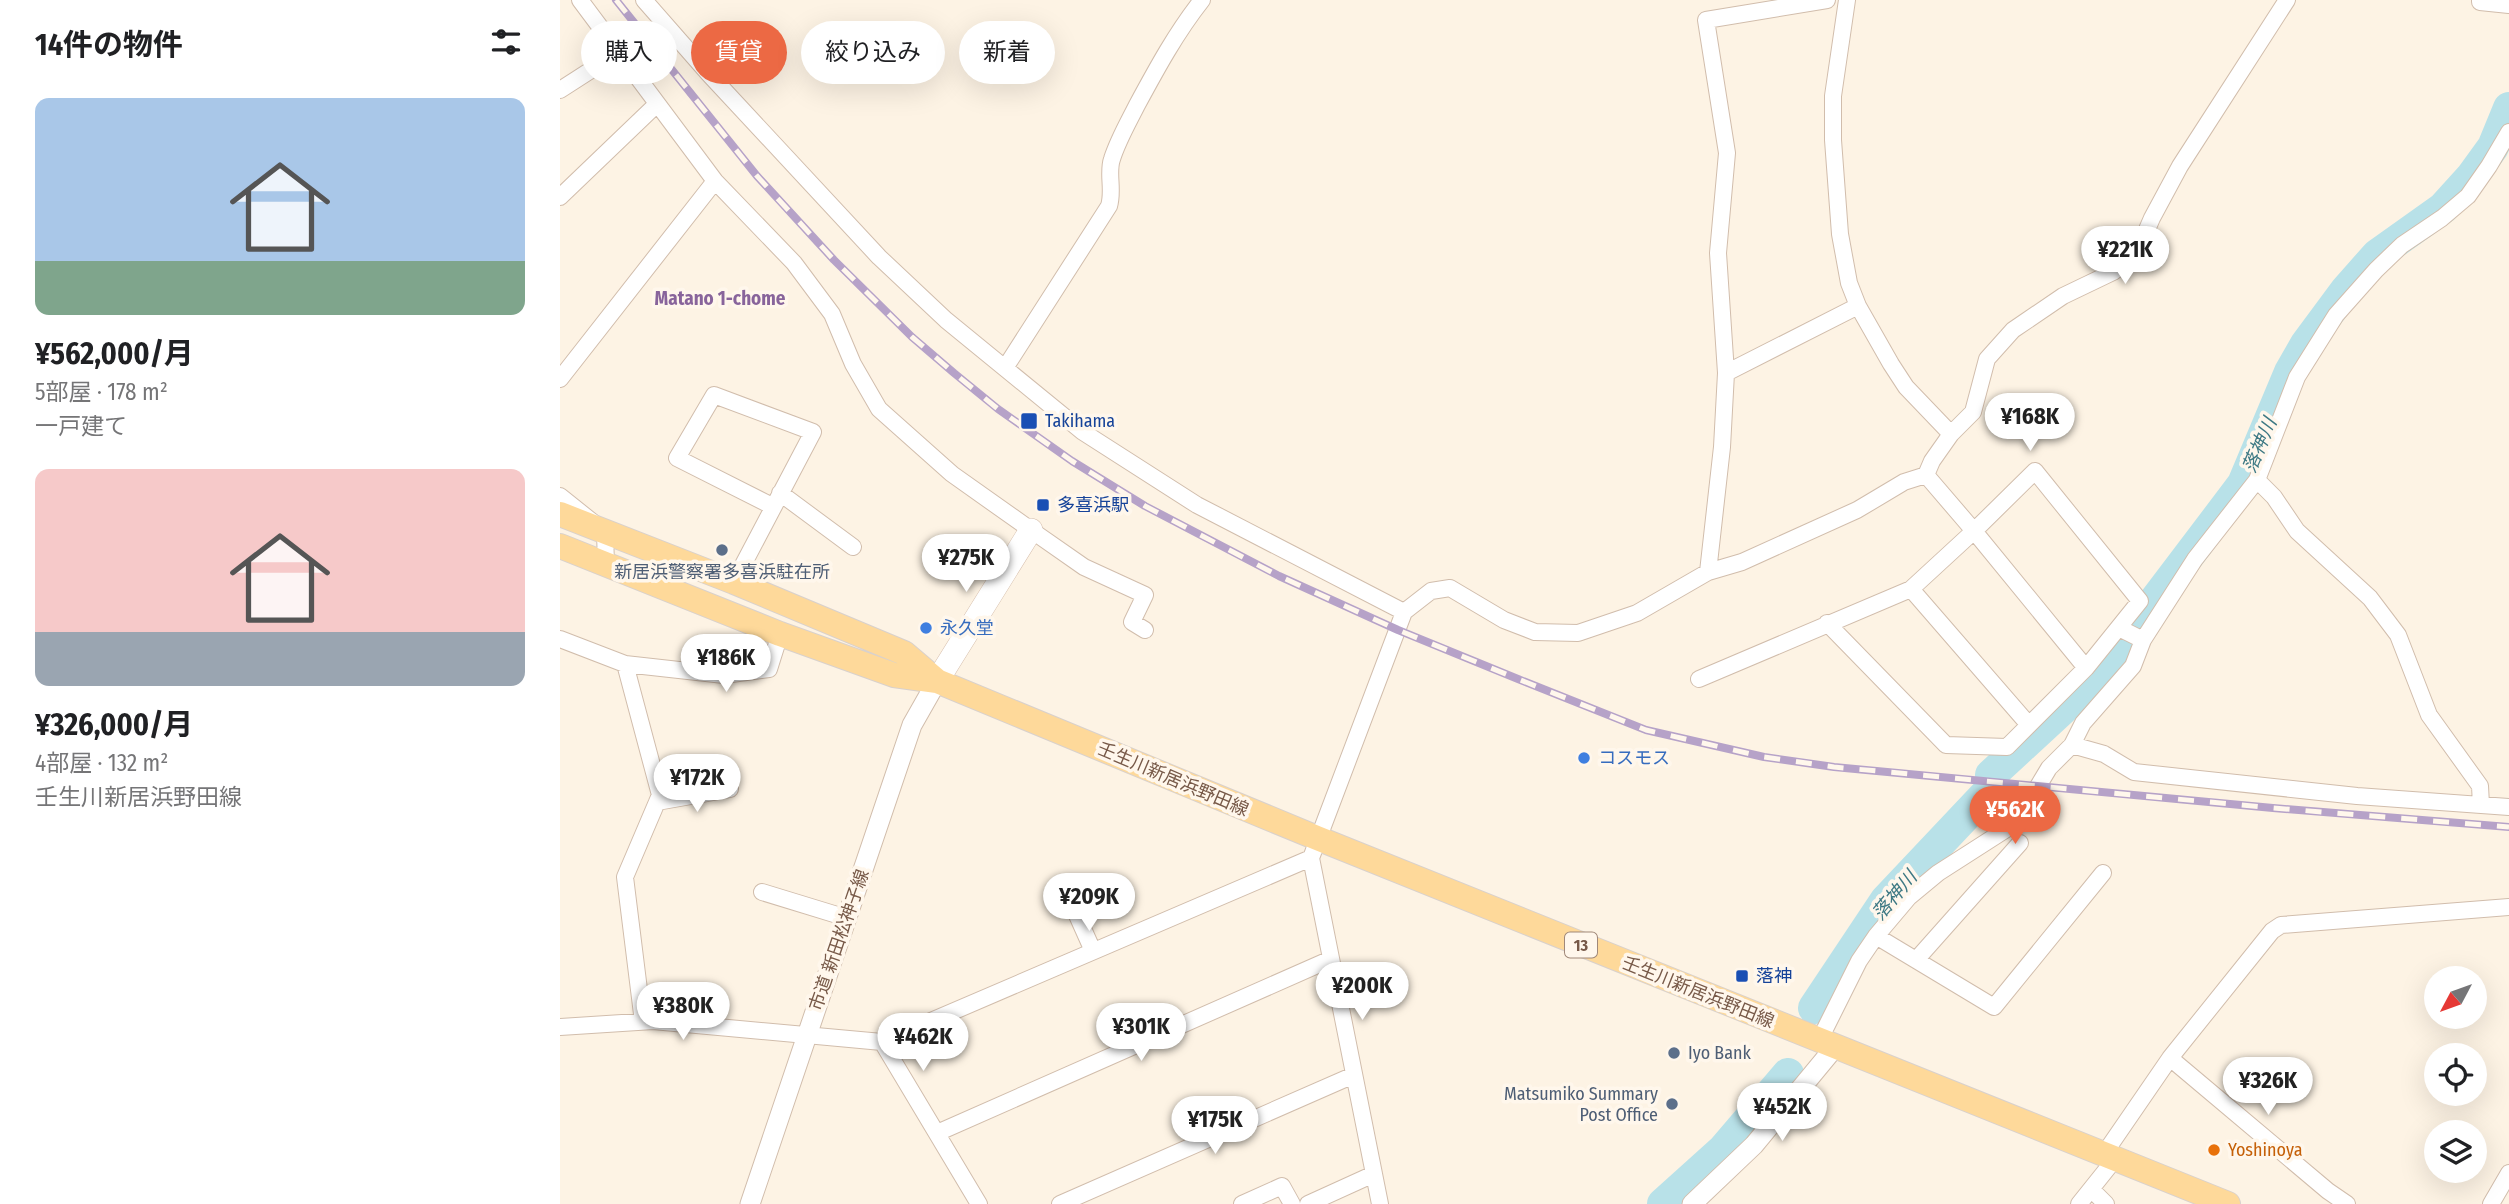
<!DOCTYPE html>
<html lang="ja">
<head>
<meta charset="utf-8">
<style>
  :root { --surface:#fff; --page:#f6f6f6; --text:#202124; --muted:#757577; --accent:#ec6944 }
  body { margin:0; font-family:"Fira Sans Condensed","Noto Sans JP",sans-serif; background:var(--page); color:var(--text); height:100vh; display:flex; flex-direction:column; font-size:26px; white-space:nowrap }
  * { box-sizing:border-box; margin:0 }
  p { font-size:23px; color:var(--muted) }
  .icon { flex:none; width:38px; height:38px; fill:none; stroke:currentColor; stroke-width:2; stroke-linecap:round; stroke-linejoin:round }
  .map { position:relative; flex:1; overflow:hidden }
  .side { display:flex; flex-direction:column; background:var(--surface); width:560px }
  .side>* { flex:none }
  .top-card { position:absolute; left:21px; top:21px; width:665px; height:63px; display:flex; gap:14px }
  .needle { width:46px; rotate:229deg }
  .controls { position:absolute; left:1864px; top:966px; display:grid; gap:14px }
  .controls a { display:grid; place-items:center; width:63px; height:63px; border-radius:50%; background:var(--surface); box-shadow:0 7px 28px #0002; font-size:35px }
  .price { position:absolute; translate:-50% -60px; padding:0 16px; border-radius:24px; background:#fff; color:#222; font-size:23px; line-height:46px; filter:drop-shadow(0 2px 4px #0008) }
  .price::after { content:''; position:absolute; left:50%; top:42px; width:21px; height:16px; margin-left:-10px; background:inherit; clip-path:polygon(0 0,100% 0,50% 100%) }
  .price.active { background:var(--accent); color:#fff }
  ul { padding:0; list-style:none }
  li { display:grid; align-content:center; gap:14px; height:371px; padding:0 35px }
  li span { display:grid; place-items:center; height:217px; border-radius:14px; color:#555 }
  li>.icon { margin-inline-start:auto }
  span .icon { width:126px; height:126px; fill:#fffc; stroke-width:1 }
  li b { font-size:30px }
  h2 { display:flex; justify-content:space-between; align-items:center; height:84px; padding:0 35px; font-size:30px }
  .pill { padding:0 24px; border-radius:32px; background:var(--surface); box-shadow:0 7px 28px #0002; font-size:24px; line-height:63px }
  .pill.active { background:var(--accent); color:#fff }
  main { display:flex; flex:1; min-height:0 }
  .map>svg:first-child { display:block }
</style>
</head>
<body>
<main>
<section class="side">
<h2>14件の物件<svg class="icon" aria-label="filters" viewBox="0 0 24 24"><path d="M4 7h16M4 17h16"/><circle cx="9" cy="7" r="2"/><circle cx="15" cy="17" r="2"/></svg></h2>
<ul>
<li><span style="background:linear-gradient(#a9c7e8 75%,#7fa58c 0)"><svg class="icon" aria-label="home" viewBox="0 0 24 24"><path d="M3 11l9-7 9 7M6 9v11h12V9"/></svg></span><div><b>¥562,000/月</b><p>5部屋 · 178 m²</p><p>一戸建て</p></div></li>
<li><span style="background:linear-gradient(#f6c9c9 75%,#9aa5b1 0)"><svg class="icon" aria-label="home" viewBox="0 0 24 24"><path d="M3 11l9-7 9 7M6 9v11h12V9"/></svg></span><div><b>¥326,000/月</b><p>4部屋 · 132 m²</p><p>壬生川新居浜野田線</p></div></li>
</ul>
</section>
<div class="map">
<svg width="1949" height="1204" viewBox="0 0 1949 1204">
  <rect width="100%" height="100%" fill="#fdf3e4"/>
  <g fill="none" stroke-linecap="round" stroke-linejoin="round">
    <path stroke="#b8e1e8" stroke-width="32" d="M1431,775l77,-71 69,-80 106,-140 47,-112 16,-28 40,-54 31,-35 66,-47 29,-32 21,-29 16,-39
      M1254,1008l72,-108 101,-107
      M1103,1204l60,-54 65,-76"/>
    <defs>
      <path id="minor" d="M20,0l135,181 79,82 38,51 21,50 26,45 73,65 79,56 53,37 61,28 -13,27 13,8
        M84,0l64,73 171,184 67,63 137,112 114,73 207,107 -93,246 69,346
        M1287,0l-14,96v44l7,94 9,49 9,23 33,58 15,23 45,47
        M1920,0v2l29,3
        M0,90l59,-38
        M0,197l97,-93
        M445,368l104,-162c5,-16 -2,-33 3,-47 6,-19 16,-36 25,-54 20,-37 39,-72 65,-105
        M1166,373l-8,-120 9,-100 -21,-133 121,-20
        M0,379l155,-198
        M1697,480l17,17 23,34 73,67 28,37 31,80 51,71 1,19
        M220,493l73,54
        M0,496l45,36 1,33
        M1148,572l14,-125 4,-74 132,-67
        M174,582l79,-150 -99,-37 -37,63 95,48
        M1351,589l118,136
        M844,612l27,-21 19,-3 54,32 31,12 43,1 59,-20 71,-41 34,-10 115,-52 47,-28 22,-7
        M1267,623l119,122 61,2 79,-79 54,-67 -105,-130 -61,60 112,137
        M0,639l65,25 35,131 -35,82 18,145
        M1583,640l52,-81 62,-79 40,-103 39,-62 40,-45 26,-25 40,-27 26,-22 21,-30 20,-34
        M65,664l99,11 45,-6 11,-35
        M1139,679l212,-90 63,-58 -48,-56 6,-14 19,-27 22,-22 14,-53 26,-29 50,-34 50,-24 23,-17 16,-37 28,-52 107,-166
        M1512,745l32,9 30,18 223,24 152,11
        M97,802l73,-13
        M202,892l85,26
        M508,895l25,56
        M1316,936l118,71 109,-134
        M1356,960l104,-117
        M0,1027l93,-6 229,21 97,162
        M1259,1041l40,-80 17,-25 33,-39 29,-24 67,-43 20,-22 24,-40 23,-23 11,-22 50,-57 10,-26 -24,-12
        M322,1042l429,-184
        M1610,1058l158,133 19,13
        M377,1133l394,-174
        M1544,1154l66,-96 102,-127 9,-6 228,-18
        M1531,1189l15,15
        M500,1204l294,-129
        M682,1204l40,-18 10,18
        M748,1204l66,-30
        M1519,1204l36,-45
        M1931,1204l18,-31"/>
      <path id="tertiary" d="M190,1204l162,-479 25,-44
        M1132,1204l62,-59 81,-98"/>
      <path id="secondary" d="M377,681l94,-151"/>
      <path id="primary" d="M0,514l174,68 170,71 33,28
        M0,546l220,88 114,41 43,6 380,157 911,366"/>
    </defs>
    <use href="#minor" stroke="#d1bdac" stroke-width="18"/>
    <use href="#tertiary" stroke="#d1bdac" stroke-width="21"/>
    <use href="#secondary" stroke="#d5bdaa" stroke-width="24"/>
    <use href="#primary" stroke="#d9d1cc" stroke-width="26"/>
    <use href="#minor" stroke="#fff" stroke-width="16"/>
    <use href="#tertiary" stroke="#fff" stroke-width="19"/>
    <use href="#secondary" stroke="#fff" stroke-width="23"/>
    <use href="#primary" stroke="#fed99a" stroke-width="24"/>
    <defs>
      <path id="rail" d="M56,0l141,176 77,84 78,77 42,36 44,36 74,52 73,45 134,70 119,54 120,49 128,51 118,27 70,10 439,41 236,19"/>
    </defs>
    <use href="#rail" stroke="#b6a2c8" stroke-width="8"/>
    <use href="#rail" stroke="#fff7ec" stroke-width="5" stroke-dasharray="16" stroke-linecap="butt"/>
  </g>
  <g fill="#1a4fb4" stroke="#fff7ec" stroke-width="2.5">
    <rect x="460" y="412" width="18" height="18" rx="3.5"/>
    <rect x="476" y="498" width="14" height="14" rx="3.5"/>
    <rect x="1175" y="969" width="14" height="14" rx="3.5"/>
  </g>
  <g fill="#5c6f8a" stroke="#fff7ec" stroke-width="2.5">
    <circle cx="162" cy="550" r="7"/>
    <circle cx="1114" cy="1053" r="7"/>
    <circle cx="1112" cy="1104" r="7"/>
  </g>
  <g fill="#3f7fe0" stroke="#fff7ec" stroke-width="2.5">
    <circle cx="366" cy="628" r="7"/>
    <circle cx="1024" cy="758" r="7"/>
  </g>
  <circle fill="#e8710a" stroke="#fff7ec" stroke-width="2.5" cx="1654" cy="1150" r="7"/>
  <g text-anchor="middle" stroke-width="7" stroke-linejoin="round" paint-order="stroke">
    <rect fill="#fff7ec" stroke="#a08879" stroke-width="2" x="1005" y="932.5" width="32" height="25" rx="5"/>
    <g font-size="16" font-weight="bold" fill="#775948">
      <text x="1021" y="951">13</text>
    </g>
    <g font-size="18" fill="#164399" stroke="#fff7ec" text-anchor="start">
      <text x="485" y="427">Takihama</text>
      <text x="497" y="511">多喜浜駅</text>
      <text x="1196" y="982">落神</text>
    </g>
    <g font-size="18" fill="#4e5e75" stroke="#fff7ec">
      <text x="162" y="578">新居浜警察署多喜浜駐在所</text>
      <text x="1128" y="1059" text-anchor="start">Iyo Bank</text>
      <text x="1098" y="1100" text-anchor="end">Matsumiko Summary<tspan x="1098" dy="21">Post Office</tspan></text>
    </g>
    <g font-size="18" fill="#366cbe" stroke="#fff7ec" text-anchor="start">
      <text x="380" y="634">永久堂</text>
      <text x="1038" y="764">コスモス</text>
    </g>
    <g font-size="18" fill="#775948" stroke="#fff7ec">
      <text transform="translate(613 779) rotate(23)" y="6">壬生川新居浜野田線</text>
      <text transform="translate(279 940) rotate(-71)" y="6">市道 新田松神子線</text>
      <text transform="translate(1138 992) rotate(22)" y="6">壬生川新居浜野田線</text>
    </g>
    <g font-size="18" fill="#c56008" stroke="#fff7ec" text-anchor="start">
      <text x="1668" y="1156">Yoshinoya</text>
    </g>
    <g font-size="19" font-weight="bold" fill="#88649b" stroke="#fff7ec">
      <text x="160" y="305">Matano 1-chome</text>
    </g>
    <g font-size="19" font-style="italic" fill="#3e7984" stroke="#fff7ec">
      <text transform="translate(1699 445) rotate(-67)" y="7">落神川</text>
      <text transform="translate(1334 895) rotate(-50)" y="7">落神川</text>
    </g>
  </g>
</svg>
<div class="controls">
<a><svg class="needle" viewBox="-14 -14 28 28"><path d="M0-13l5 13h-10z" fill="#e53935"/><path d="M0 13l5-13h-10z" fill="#757577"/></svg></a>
<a><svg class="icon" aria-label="locate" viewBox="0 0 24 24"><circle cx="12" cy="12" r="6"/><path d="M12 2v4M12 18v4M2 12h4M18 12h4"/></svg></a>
<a><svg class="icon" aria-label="layers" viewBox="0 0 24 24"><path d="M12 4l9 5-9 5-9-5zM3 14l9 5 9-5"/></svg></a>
</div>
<b class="price" style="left:1565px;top:286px">¥221K</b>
<b class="price" style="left:1470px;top:453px">¥168K</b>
<b class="price" style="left:406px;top:594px">¥275K</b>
<b class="price" style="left:166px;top:694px">¥186K</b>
<b class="price" style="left:137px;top:814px">¥172K</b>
<b class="price active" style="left:1455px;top:846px">¥562K</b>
<b class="price" style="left:529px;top:933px">¥209K</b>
<b class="price" style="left:802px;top:1022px">¥200K</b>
<b class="price" style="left:123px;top:1042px">¥380K</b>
<b class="price" style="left:581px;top:1063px">¥301K</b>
<b class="price" style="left:363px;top:1073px">¥462K</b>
<b class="price" style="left:1708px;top:1117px">¥326K</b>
<b class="price" style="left:1222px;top:1143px">¥452K</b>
<b class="price" style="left:655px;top:1156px">¥175K</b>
<div class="top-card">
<a class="pill">購入</a>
<a class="pill active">賃貸</a>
<a class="pill">絞り込み</a>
<a class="pill">新着</a>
</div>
</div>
</main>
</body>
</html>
